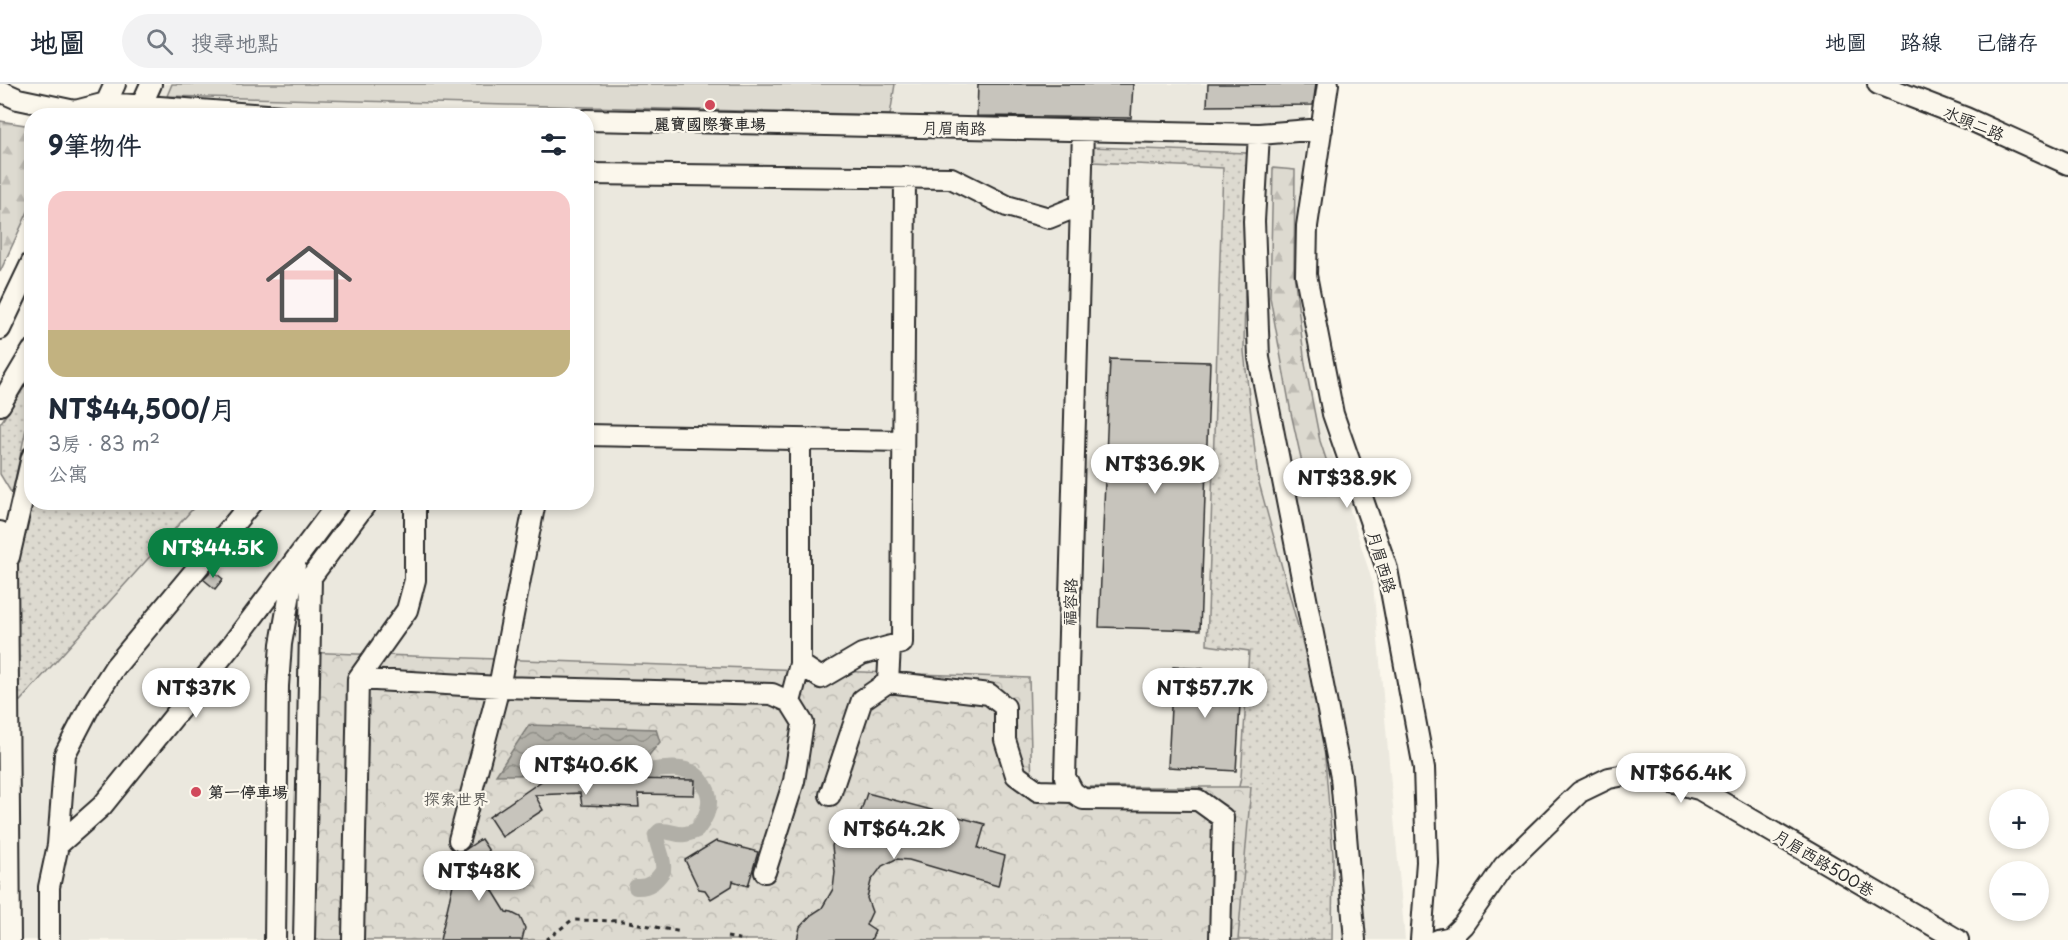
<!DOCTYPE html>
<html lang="zh-TW">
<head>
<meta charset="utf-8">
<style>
  :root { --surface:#fff; --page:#f2f2f3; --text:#1f2937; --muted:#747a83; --line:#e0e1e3; --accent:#0b8043 }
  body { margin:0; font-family:"Playpen Sans","LXGW WenKai TC",sans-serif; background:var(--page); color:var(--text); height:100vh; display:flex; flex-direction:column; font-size:22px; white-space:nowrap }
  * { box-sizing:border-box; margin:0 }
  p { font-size:20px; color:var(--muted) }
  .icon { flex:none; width:33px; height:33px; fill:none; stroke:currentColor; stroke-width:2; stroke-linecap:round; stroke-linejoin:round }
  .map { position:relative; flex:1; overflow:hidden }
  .panel { position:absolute; left:24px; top:24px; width:570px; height:402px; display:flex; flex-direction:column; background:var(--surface); border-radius:24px; box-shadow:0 3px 9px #0003 }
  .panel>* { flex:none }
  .buttons { position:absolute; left:1989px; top:705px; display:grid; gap:12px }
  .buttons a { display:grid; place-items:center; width:60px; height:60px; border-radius:50%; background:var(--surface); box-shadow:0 3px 9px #0003; font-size:30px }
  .price { position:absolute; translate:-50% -51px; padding:0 14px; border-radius:21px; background:#fff; color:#222; font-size:20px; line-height:39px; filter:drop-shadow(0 2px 3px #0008) }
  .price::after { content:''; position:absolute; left:50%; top:36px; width:18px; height:14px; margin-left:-9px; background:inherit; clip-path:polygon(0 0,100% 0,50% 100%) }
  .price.on { background:var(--accent); color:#fff }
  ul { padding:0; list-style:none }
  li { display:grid; align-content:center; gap:12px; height:318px; padding:0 24px }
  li+li { border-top:2px solid var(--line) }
  li span { display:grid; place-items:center; height:186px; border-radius:18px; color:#555 }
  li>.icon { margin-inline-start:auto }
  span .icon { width:108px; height:108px; fill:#fffc; stroke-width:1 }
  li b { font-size:26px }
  h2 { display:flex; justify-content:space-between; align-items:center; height:72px; padding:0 24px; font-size:26px }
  header { display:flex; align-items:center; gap:36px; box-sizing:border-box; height:84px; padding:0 30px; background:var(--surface); border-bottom:2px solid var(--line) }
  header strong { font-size:28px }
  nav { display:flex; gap:33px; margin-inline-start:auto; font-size:21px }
  .search { width:420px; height:54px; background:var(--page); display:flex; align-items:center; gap:15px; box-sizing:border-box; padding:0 21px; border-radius:33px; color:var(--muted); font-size:22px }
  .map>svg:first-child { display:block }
</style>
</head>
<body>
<header>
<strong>地圖</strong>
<div class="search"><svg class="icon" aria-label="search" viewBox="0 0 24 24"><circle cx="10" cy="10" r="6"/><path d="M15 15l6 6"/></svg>搜尋地點</div>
<nav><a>地圖</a><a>路線</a><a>已儲存</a></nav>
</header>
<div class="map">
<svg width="2068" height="856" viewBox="0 0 2068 856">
  <defs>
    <pattern id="grass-dots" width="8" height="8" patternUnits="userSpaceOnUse" patternTransform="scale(1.5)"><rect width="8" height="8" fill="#dddad0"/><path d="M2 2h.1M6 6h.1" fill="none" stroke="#bebbb3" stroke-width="1.8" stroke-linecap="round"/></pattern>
    <pattern id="forest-firs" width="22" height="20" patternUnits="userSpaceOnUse" patternTransform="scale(1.5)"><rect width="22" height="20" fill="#dddad0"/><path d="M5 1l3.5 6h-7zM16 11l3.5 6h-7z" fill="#bebbb3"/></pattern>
    <pattern id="park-crowns" width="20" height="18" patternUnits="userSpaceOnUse" patternTransform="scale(1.5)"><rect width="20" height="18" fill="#dddad0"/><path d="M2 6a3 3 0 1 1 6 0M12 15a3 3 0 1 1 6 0" fill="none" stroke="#bebbb3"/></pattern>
    <pattern id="water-waves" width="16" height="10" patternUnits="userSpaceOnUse" patternTransform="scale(1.5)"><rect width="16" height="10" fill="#b1afa7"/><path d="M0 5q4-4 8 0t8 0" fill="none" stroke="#908f88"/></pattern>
  </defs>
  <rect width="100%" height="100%" fill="#fbf7ec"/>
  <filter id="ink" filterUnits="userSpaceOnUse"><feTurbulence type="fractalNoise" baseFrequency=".0167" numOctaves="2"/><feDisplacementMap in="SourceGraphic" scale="12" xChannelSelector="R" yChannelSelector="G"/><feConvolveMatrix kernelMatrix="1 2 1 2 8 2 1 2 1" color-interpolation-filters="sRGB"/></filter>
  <g filter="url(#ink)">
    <path fill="#ebe8de" d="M160,0h1153l-8,61 -7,116 15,131 60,192 32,356h-1390l-3,-203 20,-235h554v-386l-440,-1z"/>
    <path fill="url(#grass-dots)" stroke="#84827e" stroke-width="1.5" d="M1092,63l155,6 -3,198 14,128 63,232 12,143 -1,86h-104l4,-120 9,-43 8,-126 -42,-6 16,-477 -131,-6z
      M31,293v29l-19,88 -12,-20v-50z
      M32,418l166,1 -185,206 2,-144z"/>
    <path fill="url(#forest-firs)" stroke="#84827e" stroke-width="1.5" d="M0,37l31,5v79l-31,67z
      M1273,84l22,2 -1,103 11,91 15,77 18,54 -29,-1 -18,-81 -21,-116z"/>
    <path fill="url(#park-crowns)" stroke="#84827e" stroke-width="1.5" d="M301,568l728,26 3,109h219l-13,153h-933z"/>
    <path fill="#dddad0" stroke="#84827e" stroke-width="1.5" d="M172,0h723l-5,31 -723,-19z"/>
    <path fill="url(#water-waves)" stroke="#7b7a75" stroke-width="1.5" d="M529,641l127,4 4,13 -15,18 2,14 -151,1z"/>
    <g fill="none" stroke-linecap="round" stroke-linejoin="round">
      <path stroke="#b1afa7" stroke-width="16" d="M636,803c13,1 20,-6 27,-16 2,-13 -6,-23 -7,-36l4,-4c18,0 17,8 37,-1 13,-17 18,-34 3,-51 -3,-3 -7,-7 -11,-8 -13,-5 -30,-1 -43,0"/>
    </g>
    <path fill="#c7c4bc" stroke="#2b2b2b" stroke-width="1.5" d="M978,0h155l-2,34 -154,-2z
      M1208,0h108l-3,21 -106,1z
      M1110,275l100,3 -10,268 -101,-3z
      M178,458l15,12 -8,10 -15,-12z
      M212,486l11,9 -8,10 -12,-10z
      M1173,583l69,4 -6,100 -68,-4z
      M546,694l149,2 -1,15 -56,-1 1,13 -57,-2 -2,-12 -45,2 8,15 -41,27 -13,-20z
      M867,709l118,31 -7,24 27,8 -7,30 -89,-26 -13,-1 -14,7 -11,15 -4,17 5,14 -6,13 9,6 -4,9h-74l3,-13 11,-12 11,-7 11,-19 2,-17 -3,-26 9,-26 16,3z
      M481,755l26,39 -17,8 16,26 6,1 8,4 5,11 -3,12h-82l17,-73 11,-7 -6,-8z
      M716,757l42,11 -10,34 -15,-5 -1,5 -21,13 -6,-9 -6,-1 -14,-29z"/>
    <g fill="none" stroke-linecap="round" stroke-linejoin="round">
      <defs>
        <path id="minor" d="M1328,0l-21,142 -1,49 27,139 54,155 37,199 3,94 -6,78
          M1878,0l88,34 102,46
          M0,7l18,8 57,12 31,-8 175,13
          M101,30l14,-30
          M137,31l14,-31
          M586,36l673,14 63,-5
          M1083,46l-18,647 8,15 10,7 115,1 25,18 -3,122
          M1259,50l-5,87 5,137 82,419 14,163
          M586,90l365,4 56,28 42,12 32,-13
          M0,245l32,-67
          M0,321l32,-54
          M586,351l317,6
          M800,356v224
          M0,448l7,30 3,378
          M9,473l23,-100
          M358,595l141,8 273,7 18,8 13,21 -9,58 -29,91
          M888,598l2,-36
          M790,618l10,-38 21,14 41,-24 40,-11 3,-466
          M830,711l32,-95 26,-18 101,12 16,13v33l11,35 22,16 35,1
          M459,756l40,-153 36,-185
          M58,761l44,-39 132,-164 105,-140
          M49,856v-53l9,-42 7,-91 25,-48 25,-39 137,-165
          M275,856l3,-254 3,-42 14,-79
          M304,856l7,-363 56,-75
          M353,856l5,-261 49,-69 8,-30v-78
          M1438,856l13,-3 12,-12 41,-59 76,-74 29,-14 27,-5 63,16 259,151"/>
      </defs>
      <use href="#minor" stroke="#2b2b2b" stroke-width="24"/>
      <path stroke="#2b2b2b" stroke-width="3" stroke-dasharray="4.5 4.5" stroke-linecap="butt" d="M727,853l18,3
        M546,856l26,-20 51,1 59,11"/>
      <use href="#minor" stroke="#fbf7ec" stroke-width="20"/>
    </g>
  </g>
  <g fill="#d1495b" stroke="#fbf7ec" stroke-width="2">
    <circle cx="710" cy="21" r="6"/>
    <circle cx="196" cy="708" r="6"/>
  </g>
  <g text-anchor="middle" stroke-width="4.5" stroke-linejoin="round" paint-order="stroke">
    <g font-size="16" fill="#2b2b2b" stroke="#fbf7ec">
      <text transform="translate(1974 39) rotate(23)" y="6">水頭二路</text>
      <text transform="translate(954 44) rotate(1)" y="6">月眉南路</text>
      <text transform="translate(1382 478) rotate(74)" y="6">月眉西路</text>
      <text transform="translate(1070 518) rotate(-88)" y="6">福容路</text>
      <text transform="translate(1824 779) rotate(31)" y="6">月眉西路500巷</text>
    </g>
    <g font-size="16" font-weight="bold" fill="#2b2b2b" stroke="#fbf7ec">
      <text x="710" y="46">麗寶國際賽車場</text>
      <text x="208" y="714" text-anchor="start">第一停車場</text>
    </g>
    <g font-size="16" fill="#585754" stroke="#fbf7ec">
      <text x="456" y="721">探索世界</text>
    </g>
  </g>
</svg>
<div class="buttons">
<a>+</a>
<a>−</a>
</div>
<b class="price" style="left:1155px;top:411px">NT$36.9K</b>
<b class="price" style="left:1347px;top:425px">NT$38.9K</b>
<b class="price on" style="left:213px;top:495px">NT$44.5K</b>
<b class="price" style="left:196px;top:635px">NT$37K</b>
<b class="price" style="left:1205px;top:635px">NT$57.7K</b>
<b class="price" style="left:586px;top:712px">NT$40.6K</b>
<b class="price" style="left:1681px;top:720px">NT$66.4K</b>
<b class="price" style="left:894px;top:776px">NT$64.2K</b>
<b class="price" style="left:479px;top:818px">NT$48K</b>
<section class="panel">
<h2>9筆物件<svg class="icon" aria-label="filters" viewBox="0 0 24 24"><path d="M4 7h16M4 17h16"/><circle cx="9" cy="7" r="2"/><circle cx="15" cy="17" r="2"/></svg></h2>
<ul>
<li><span style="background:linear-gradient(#f6c9c9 75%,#c2b280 0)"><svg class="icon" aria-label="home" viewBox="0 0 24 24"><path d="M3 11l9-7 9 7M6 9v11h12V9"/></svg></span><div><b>NT$44,500/月</b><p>3房 · 83 m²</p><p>公寓</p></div></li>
</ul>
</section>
</div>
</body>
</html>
